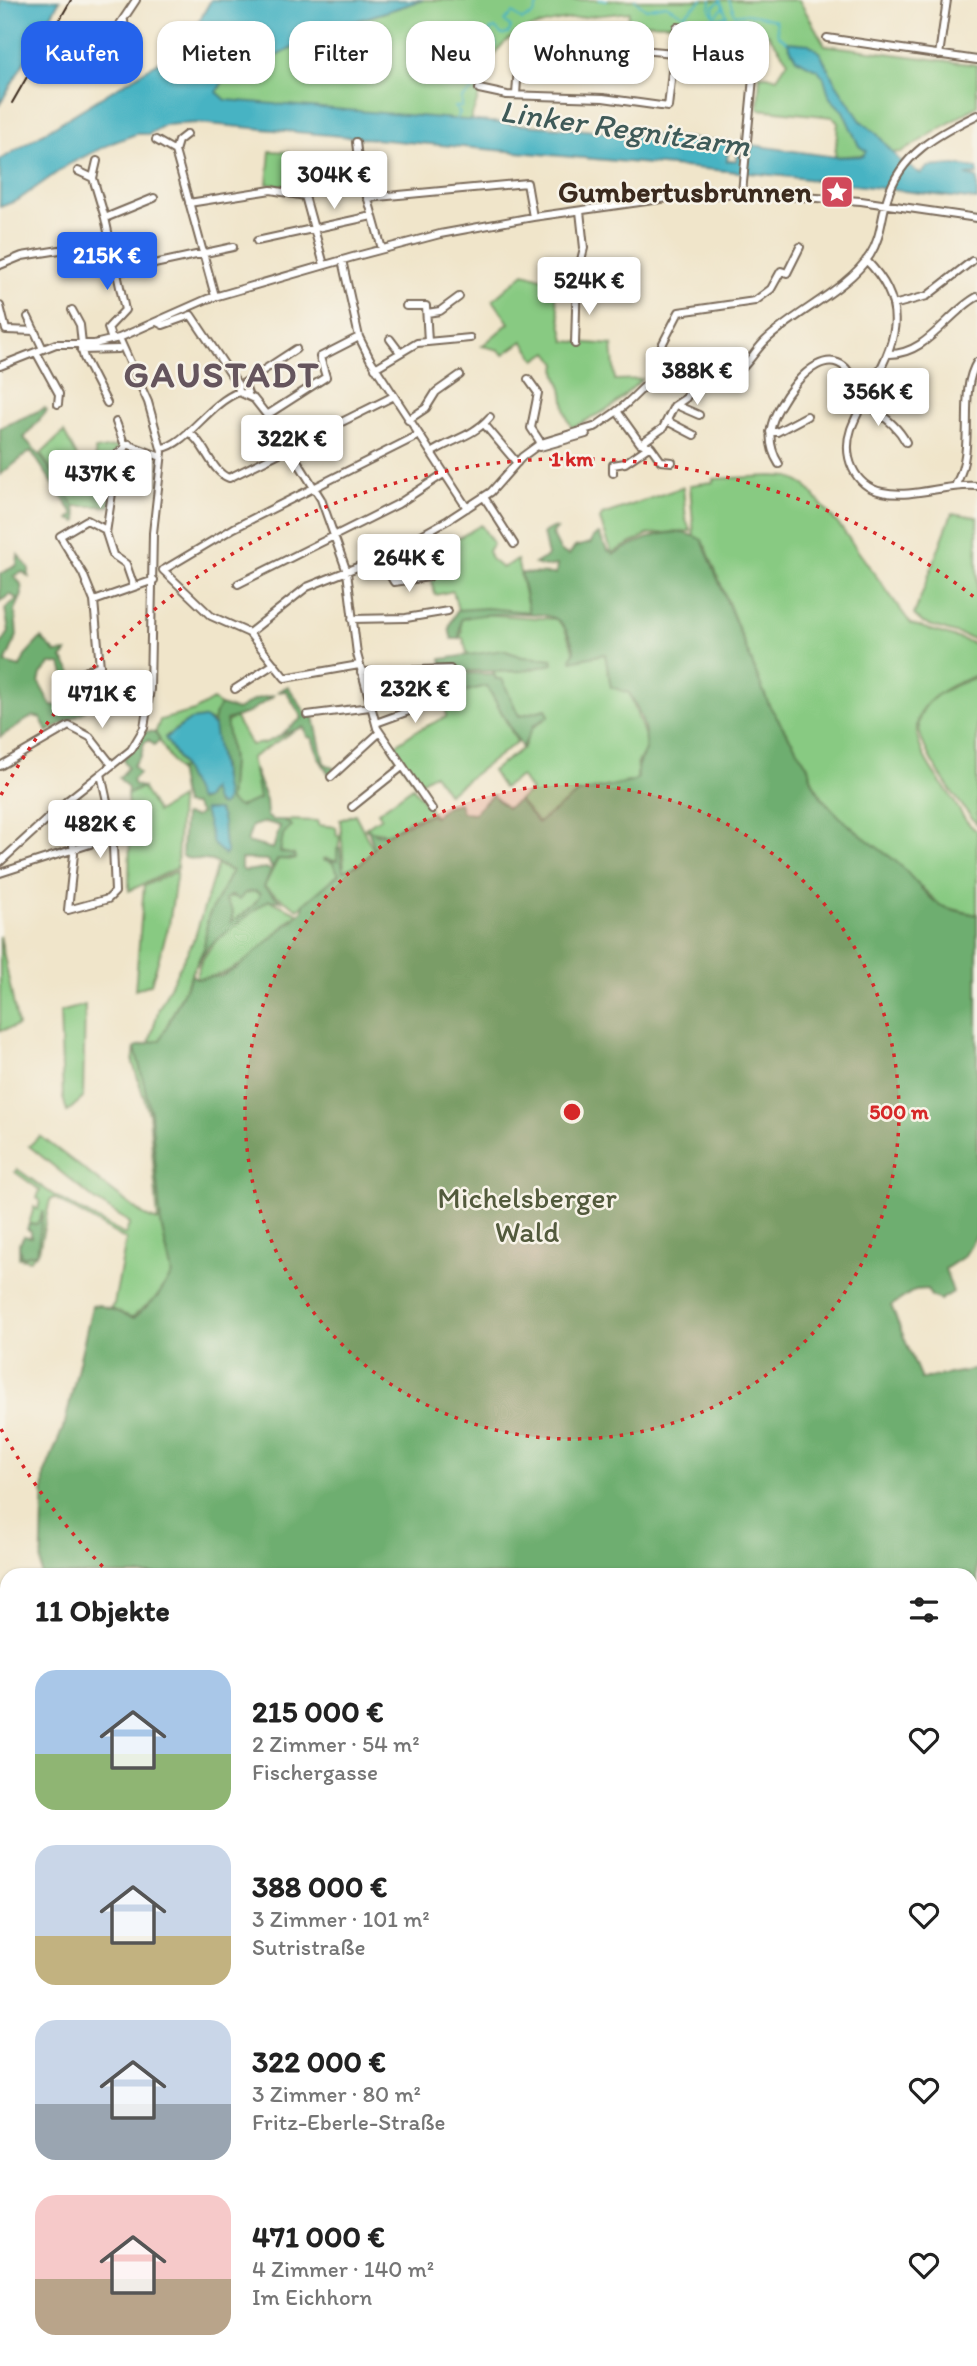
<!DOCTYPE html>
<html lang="de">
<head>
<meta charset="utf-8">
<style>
  :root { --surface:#fff; --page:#f6f6f6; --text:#222; --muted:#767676; --accent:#2563eb }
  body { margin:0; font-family:Itim,sans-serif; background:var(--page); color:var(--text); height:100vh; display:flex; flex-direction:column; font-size:26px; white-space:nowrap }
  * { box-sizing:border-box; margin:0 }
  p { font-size:23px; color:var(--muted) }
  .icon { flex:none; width:38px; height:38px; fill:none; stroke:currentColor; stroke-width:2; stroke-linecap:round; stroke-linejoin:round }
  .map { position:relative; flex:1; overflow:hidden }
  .details { position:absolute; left:0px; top:1568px; width:978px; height:798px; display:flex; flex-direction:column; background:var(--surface); border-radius:21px 21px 0 0; box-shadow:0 2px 5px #0004 }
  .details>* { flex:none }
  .banner { position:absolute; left:21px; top:21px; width:936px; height:63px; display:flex; gap:14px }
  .price { position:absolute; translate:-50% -60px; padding:0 16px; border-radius:7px; background:#fff; color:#222; font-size:23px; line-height:46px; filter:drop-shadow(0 2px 4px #0008) }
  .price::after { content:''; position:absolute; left:50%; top:42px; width:21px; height:16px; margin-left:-10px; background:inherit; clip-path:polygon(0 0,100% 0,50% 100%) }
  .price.current { background:var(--accent); color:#fff }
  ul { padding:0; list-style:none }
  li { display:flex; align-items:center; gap:21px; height:175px; padding:0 35px }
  li span { display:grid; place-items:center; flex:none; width:196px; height:140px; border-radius:21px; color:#555 }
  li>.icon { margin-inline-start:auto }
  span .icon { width:84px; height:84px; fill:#fffc; stroke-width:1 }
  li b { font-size:30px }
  h2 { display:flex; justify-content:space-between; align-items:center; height:84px; padding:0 35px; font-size:30px }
  .pill { padding:0 24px; border-radius:21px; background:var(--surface); box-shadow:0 2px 5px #0004; font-size:24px; line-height:63px }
  .pill.current { background:var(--accent); color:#fff }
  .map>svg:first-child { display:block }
</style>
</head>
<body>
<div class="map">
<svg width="977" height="2366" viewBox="0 0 977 2366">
  <rect width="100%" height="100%" fill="#f7f3e8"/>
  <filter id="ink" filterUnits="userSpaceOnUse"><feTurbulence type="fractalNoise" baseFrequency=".0143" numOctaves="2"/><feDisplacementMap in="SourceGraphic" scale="14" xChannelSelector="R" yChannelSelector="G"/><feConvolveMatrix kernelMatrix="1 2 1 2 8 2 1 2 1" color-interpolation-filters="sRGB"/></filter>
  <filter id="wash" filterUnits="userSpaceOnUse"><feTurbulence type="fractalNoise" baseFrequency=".00686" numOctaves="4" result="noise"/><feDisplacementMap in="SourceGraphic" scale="28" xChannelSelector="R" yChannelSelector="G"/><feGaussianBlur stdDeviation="1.57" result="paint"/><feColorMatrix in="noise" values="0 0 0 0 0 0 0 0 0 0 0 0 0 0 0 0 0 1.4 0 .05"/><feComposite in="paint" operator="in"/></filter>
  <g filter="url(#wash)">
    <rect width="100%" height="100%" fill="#f0e5ca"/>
    <path fill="#88ca82" stroke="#627a50" stroke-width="2" d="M423,0h376l26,45 152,20v41l-75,46 -67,5 3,-34 -5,-6 -75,-8 2,-34 17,3 11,-17 -20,-27 -93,-10 -42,-1 -5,-2 1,-9c-36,5 -112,6 -132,40 -13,21 -18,48 -28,71l-234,-21 -13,-3 -5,-7 6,-11 114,-54z
      M270,151l19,1 -3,34 -19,-2z
      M295,169l28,3 -1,17 -29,-2z
      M524,273l28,8 13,60 47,4 3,35 27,-1 -30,28 -40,21c-8,-14 -7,-20 -9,-35 -2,-12 -9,-16 -6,-29l-9,-12 -12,8 -13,-19 -20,14 -4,-5 -17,-4 27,-23 -16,-23z
      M64,432l20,38 12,-7 -1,-13 25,-4 -6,8 -4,52h-36l-33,-52z
      M771,476l19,1 16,9 36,43 69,95 66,20v31c-74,27 -75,59 -29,117 10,14 15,29 29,39v84l-36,-9 -50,-48c-22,-10 -81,-63 -81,-88l-41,-65 -63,-158 -12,-11 -4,-51 23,-3v-3z
      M683,487l3,33 5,11 -42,3 -37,19 -12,-33 2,-5z
      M952,513l25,4v123l-54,-17 -9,-8z
      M481,525l12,18 -5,8 3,8 11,9 15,-8 12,52 -71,-2 -5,-19 -18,4 -7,-34 8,-10z
      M477,614l79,5 8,8 10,24 31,3 6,33 18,5 16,45v13l-8,14v16l-59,13 -40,31 -19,-24 12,-9 -10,-15 -18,12 -11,-17 32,-24 7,-18 18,-13 -3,-7 -27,7 -17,-36h-5l-4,-8 29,-1 30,-7v-5l-30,-2 -19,-7 -35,7 -5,-19 -4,-1 3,-4 -2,-13z
      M977,677v147c-17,-20 -62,-77 -58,-103 4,-25 38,-37 58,-44z
      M487,686l30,56 -69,52 -14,-20 -18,11 -25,-37 25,-17 30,-14v-12l14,-5 -3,-7z
      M213,700l7,5 -8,17c-16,-11 -34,6 -47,15l18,31 -5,3 -23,-37 5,-14 34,-9z
      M235,717l16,28 14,-2 35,-16 -49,31 9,39 -7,6 -16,4 -8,-6 3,-40 -6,-38z
      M142,787l15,25 23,-14 -3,70 -48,23 1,-62 -3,-34z
      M413,787l22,30 -5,-2 -20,5 -20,14 -24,-4 -1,-2 16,-11 -3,-5z
      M355,814l19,37 -12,12 -21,9 3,-6 -4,-46z
      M284,820l34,1v4l18,2 1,9 3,-1 -3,26 -14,-3 9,4 7,12 -41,35 -34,-22 14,-28 16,1v-5l-14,-3 3,-19 9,-7z
      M217,865l15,6 -24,46 -4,31 -44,92 -11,4 10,-36 36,-71z
      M177,871l-8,54 -18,59 -16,6 9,-104z
      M255,891l6,5c-7,11 -19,20 -30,26l2,-10 -8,-13z
      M269,900l29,13c-35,29 -52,62 -102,66 4,-32 46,-64 73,-79z
      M0,936l18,90 -18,5z
      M85,1005l-2,93 -16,14 -4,-15 -3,-85z
      M135,1047l16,66 10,111 11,50 -15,23 -26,21 -21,-10 4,-4 12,-64 -72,-42 -4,2 -11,51 -9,9 -11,-2v-13l3,5 -3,5 5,2 12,-4 7,-41 -6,12h-8l5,-17 4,3 2,-10 -3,-2 3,-8 -25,-18 2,-3 35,25 73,41 5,-12 -35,-23 -66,-54 11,-10 105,80 13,5 -9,-107 -16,-51z
      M432,2359h71l7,6 -74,1z"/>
    <path fill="#6eae70" stroke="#546c47" stroke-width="2" fill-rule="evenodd" d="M45,408l2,3 -23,27c14,14 57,66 53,84l-8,-3 5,-4 -43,-64 -31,24v-47z
      M552,528l5,1 -5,5 9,18 8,3 6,-8 16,-4 2,-6 6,-3 8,16 7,4c25,-13 60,-32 88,-14l67,165 41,65c0,31 60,72 83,89 17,13 29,35 47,46 10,6 26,7 37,10v320l-14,22 -18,12 8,23 -13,8 -9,-4 -4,-7 -12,1 -24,16 30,73 56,-10v224l-6,10v-28h-930l3,-100 21,-52 27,-117 7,-1 35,13 23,-21 15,-23 -11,-50 -10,-111 -16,-66 25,-7 32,-65 5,4 25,-3 15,-8 65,-56 2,-8 35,-30 -7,-12 -10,-3 15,2v-12l3,-1 3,23 19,-8 12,-15 -6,-19c3,1 6,4 9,5 9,4 39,-16 53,-19l5,2 11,-11 13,-3 3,9 12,1 18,-18 15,13 12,-8 19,23 40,-30 54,-11 6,-4c-3,-13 2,-15 6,-26 7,-15 -7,-47 -15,-59l-18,-6 -6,-33 -34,7c0,-3 2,-6 3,-9 1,-8 -9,-25 -14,-30 -15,-14 -81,-8 -99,-3l-2,20h-7c-6,-14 0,-17 5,-29l30,-2 42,4 -8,-39 35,1 1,-9 -12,2 -10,-3 13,-8 -5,-23z
      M18,555l11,13v9l-6,-5 -9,4 7,8 1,11 -7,15 2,26 -12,27 15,4 6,-13 15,-16 15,15 11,-1 -5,6 11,17 -8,3 -4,-14h-11l-9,10 -2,9 12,22 14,2 6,4 12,-4 2,4 -38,21 -6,-14 -8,-2 -33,21v-91l9,-14 -4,-23 12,-10 -7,-5 -10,8v-28l17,-9z
      M503,650l19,7 30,2 1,5 -31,7h-69l-1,-4 -9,1 -2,-9z
      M459,673l34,1 3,5h6l17,37 27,-7 3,7 -15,9 -12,23 -35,-62 -30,7 -6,-16z
      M288,686l17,26 9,5 10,46 11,6 -5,7 -11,-18 -7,-20 -5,-1 -3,-10 -24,8 22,-17 -16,-27 -9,1z
      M275,695l-27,18 -22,7 6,41 -3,40 10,6 20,-8 -5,-31 12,33 1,15 5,4h12l7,5 -8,10 -3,17 14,3 2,4h-18l-6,10 -4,-9 -27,-1v9l4,3 21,-3 5,3 -7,16 17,14 -12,-1 -9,6 -52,41 -12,19 8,-18 4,-31 24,-46 -20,-10 -26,-3 -4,-3 2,-40 11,2 5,-4 -6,-8 -10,-1 -6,-35 5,-1 17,33 5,-2 6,-10 6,15c2,-7 5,-15 6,-22 2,-26 -19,-53 -3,-77l17,5 19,-11zM266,822l14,4 -7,23 -26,-7 5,-16zM255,891l5,3c-4,13 -19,22 -29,28l2,-10 -8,-13 7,-4 7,5 6,-7z
      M144,731l11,1 5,8 -6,5 -5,-5 -5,3 -3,13 -8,9 6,8 -7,7 2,5 8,2 -15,8 1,-7 -9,-10 9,-10 -5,-8z
      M43,1211l-6,42 -16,4 -2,-12 5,-9 7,1v-6l-4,-2 2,-5h8z
      M971,1650l6,6v389l-6,7z
      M7,1779v580h346l1,7h-354v-583z
      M585,2359h346l1,2 -8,5h-342z"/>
    <path fill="#46b3c3" stroke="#406e70" stroke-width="2" d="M0,0h60l-60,104z
      M211,0h212l-86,27 -114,54 -6,11 9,8 503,42 -2,19h9l2,-18 97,14 28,-1 3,-5 -7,-5 -16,-35 -13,-13 -6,-20 -6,-8 -22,-11 -9,-17 22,2 11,9 15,29 26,39 16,13 22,26 22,14 7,-7 27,-2 22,3v6l-11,1 11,3v22l-195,-24 -585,-53 -32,2 -16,9h-13l-24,9 -43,21 -51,36 -18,7v-47l157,-97 33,-26z
      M205,718l9,8 12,71 -1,6 -4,3 -6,-5 -4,-12 -6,10 -7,1 -17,-37 -16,-25 25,-18z
      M204,810h14c9,12 3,29 9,43l-2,2 -12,-11z"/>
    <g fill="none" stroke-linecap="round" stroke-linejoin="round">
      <path stroke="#46b3c3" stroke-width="2" d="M561,0h1
        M599,0h8
        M635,0l11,9 20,-4 18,10 18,-15
        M711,0l-1,10 7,9 10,-3 -7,-16
        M729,0l6,15c9,-3 32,2 41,6l2,14 9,7
        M714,14v-8l5,-4
        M717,15l6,-8
        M453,124l7,-11 -6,-6h8v-9l10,-7 1,-19 8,1 1,-15 14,-13 -6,-15 5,-2 7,7 6,-1 3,-7 -7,-6 9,-8 9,7 12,-6 5,-14"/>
    </g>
  </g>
  <g filter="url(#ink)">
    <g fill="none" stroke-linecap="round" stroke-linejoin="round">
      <defs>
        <path id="minor" d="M124,21l4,30 -13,6 -7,-9v-6l28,-42
          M827,38l150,22
          M939,55l8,-55
          M479,89l28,6 96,3 65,9 9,-80 80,9 -15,157
          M516,95l2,-30c44,-26 106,-16 156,-12
          M156,140l19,11 40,145
          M356,142l3,25 23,82
          M175,151l3,-10 9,-7
          M97,161l-4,17 12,40 20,92 -17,18 4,12
          M78,171l15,7
          M367,198l160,-15 6,34
          M189,203l82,-13 34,6 19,69
          M105,218l49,-20
          M257,241l115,-25
          M342,260l17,77 11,22 97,149
          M866,260c62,62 8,109 -15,169 -9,27 3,57 31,63 32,7 64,-9 95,-6
          M0,265l22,-9 88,-14
          M117,272l116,-25
          M893,305l34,-9 45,-35
          M0,306l6,24 29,1
          M406,306h20l2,36
          M72,310l8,15 2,19
          M427,313l13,-2 19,-14
          M28,317l15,32
          M157,322l6,3 28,-10 47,70 1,7
          M390,339l9,12
          M80,344l4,14 23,45
          M575,344l2,-68 7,-28 -4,-37
          M81,350l37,-1
          M36,352l23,42 -1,10
          M888,354c39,1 59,-41 89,-57
          M0,366l56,-22h38l25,-6 88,-39 146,-42 87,-23 93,-17 135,-19 74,-5 119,8 116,17
          M375,368l42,-25 53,-5
          M665,372c20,1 46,12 64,5 16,-6 25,-26 37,-37 31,-29 82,-51 104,-85 11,-17 11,-36 17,-56 13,-45 51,-65 90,-84
          M665,372l-3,-27 17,-33 76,-11 16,-12 10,-18 6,2 13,-26
          M528,379l10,14 -7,35 10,15
          M248,394l-4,-11 52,-34
          M676,405l23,10
          M617,411l23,32 11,4 10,14 11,1
          M267,415l59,-38 -6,-20 39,-20
          M408,420l18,-12 10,-16 24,-17
          M667,421l27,14
          M116,422l8,21 37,14
          M484,424l33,39
          M595,427c10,-8 21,-14 31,-23 16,-14 26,-29 48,-35 26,-8 41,13 69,-6
          M188,432c17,10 23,40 41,46l163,-81
          M770,432h7l30,-16
          M642,443l21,-15 11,-22 12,-8 7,-14
          M129,444l-11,9 -12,80 7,22 13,9 8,23
          M540,447l46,-13
          M162,448c24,-3 47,-45 77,-56l15,7 22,28 45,72 26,73 10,82 20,74 55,81
          M431,453c21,-14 42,-16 59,-36
          M779,464c-7,-11 -10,-22 -8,-36 4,-22 40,-76 67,-65 16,6 12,23 23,34 15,16 34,24 45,45
          M613,473v-8l12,-2 25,-17
          M956,484c21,-38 1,-90 21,-122
          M484,497l30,47
          M380,558l14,24 35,-5
          M165,569l69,-41 185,-93
          M163,570l48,46 38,17
          M238,584l160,-80 47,-31
          M94,601l60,-21
          M352,619l54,-1 42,-7
          M249,633l58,-46 73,-29 68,-38 43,-28 31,-35 19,-14 56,-17
          M249,633l36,45 74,-13
          M361,672l89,-3v3
          M67,680l33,-15
          M235,689l39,-25
          M103,700l-9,-99 -11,-27 -23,-38 27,-16 19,10
          M307,715l63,-8
          M376,723l66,-24
          M0,766l69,-40 21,11 22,28
          M331,777l48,-44
          M68,800l6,54 -6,56 40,-11 7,-7 -3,-68 -11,-50
          M352,807l50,-40
          M0,862l68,-62 63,-50 13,-22 6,-39 3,-156 9,-81 -14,-50 -29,-64
          M0,873l112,-36"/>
      </defs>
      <use href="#minor" stroke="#7a6b5a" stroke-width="10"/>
      <use href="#minor" stroke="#fff" stroke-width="6"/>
      <path stroke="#3b2a1e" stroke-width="2" d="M12,103l59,-103"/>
    </g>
  </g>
  <circle cx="572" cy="1112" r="327" fill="#d62828" fill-opacity=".12"/>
  <g fill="none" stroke="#d62828" stroke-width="3.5" stroke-dasharray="3.5 7">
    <circle cx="572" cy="1112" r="327"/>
    <path d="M110 1574A653 653 0 0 1 1 1429M1 795A653 653 0 0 1 974 597"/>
  </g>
  <defs>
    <symbol id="sight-square" viewBox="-11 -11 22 22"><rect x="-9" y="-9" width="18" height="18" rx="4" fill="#d1495b" stroke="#f7f3e8"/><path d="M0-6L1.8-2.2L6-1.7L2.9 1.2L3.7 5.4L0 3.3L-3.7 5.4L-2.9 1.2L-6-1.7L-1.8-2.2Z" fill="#fff"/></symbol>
  </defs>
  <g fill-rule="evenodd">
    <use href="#sight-square" x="818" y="173" width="38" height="38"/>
  </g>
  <g text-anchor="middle" stroke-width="5" stroke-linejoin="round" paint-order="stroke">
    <g font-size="30" font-weight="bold" fill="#3b2a1e" stroke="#f7f3e8" text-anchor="end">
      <text x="812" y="202">Gumbertusbrunnen</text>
    </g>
    <g font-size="30" fill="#525a3c" stroke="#f7f3e8">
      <text x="527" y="1208">Michelsberger<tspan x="527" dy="34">Wald</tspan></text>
    </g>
    <g font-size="32" font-style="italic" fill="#3f5a58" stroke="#f7f3e8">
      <text transform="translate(625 128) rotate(8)" y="11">Linker Regnitzarm</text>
    </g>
    <g font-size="37" font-weight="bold" letter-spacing="2" fill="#65555d" stroke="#f7f3e8">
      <text x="222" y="387">GAUSTADT</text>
    </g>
  </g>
  <circle cx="572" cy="1112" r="10" fill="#d62828" stroke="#f7f3e8" stroke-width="3.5"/>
  <g font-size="21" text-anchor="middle" font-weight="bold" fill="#d62828" stroke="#f7f3e8" stroke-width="5" stroke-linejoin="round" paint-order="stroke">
    <text x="572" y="466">1 km</text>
    <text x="899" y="1119">500 m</text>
  </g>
</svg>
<b class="price" style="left:334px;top:211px">304K €</b>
<b class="price current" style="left:107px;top:292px">215K €</b>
<b class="price" style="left:589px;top:317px">524K €</b>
<b class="price" style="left:697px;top:407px">388K €</b>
<b class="price" style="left:878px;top:428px">356K €</b>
<b class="price" style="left:292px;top:475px">322K €</b>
<b class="price" style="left:100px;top:510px">437K €</b>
<b class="price" style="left:409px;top:594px">264K €</b>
<b class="price" style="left:415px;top:725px">232K €</b>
<b class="price" style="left:102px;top:730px">471K €</b>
<b class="price" style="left:100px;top:860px">482K €</b>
<div class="banner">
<a class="pill current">Kaufen</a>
<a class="pill">Mieten</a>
<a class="pill">Filter</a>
<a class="pill">Neu</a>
<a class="pill">Wohnung</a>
<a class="pill">Haus</a>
</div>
<section class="details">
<h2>11 Objekte<svg class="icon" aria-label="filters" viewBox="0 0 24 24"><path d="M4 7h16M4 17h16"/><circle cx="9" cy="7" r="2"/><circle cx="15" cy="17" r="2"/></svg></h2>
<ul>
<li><span style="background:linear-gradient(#a9c7e8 60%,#8fb573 0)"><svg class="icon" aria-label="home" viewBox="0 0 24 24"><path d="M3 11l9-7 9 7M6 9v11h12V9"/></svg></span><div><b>215 000 €</b><p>2 Zimmer · 54 m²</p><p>Fischergasse</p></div><svg class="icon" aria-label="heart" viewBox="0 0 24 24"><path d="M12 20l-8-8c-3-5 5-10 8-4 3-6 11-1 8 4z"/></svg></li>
<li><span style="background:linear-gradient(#c9d6e8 65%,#c2b280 0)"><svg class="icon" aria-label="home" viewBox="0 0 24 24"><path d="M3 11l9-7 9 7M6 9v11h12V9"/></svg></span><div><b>388 000 €</b><p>3 Zimmer · 101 m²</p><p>Sutristraße</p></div><svg class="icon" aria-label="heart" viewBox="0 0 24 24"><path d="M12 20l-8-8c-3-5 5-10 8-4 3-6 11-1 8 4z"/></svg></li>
<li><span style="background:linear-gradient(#c9d6e8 60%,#9aa5b1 0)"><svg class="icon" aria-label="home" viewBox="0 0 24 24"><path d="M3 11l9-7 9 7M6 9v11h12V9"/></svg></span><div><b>322 000 €</b><p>3 Zimmer · 80 m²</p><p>Fritz-Eberle-Straße</p></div><svg class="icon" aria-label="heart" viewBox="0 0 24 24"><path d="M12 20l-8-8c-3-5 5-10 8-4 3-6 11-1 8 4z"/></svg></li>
<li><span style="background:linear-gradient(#f6c9c9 60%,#b9a48a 0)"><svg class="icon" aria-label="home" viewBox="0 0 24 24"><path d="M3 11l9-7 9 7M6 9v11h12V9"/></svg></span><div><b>471 000 €</b><p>4 Zimmer · 140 m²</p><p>Im Eichhorn</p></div><svg class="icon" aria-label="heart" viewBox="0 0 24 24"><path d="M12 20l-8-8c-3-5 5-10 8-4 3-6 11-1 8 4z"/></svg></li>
</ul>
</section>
</div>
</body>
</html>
